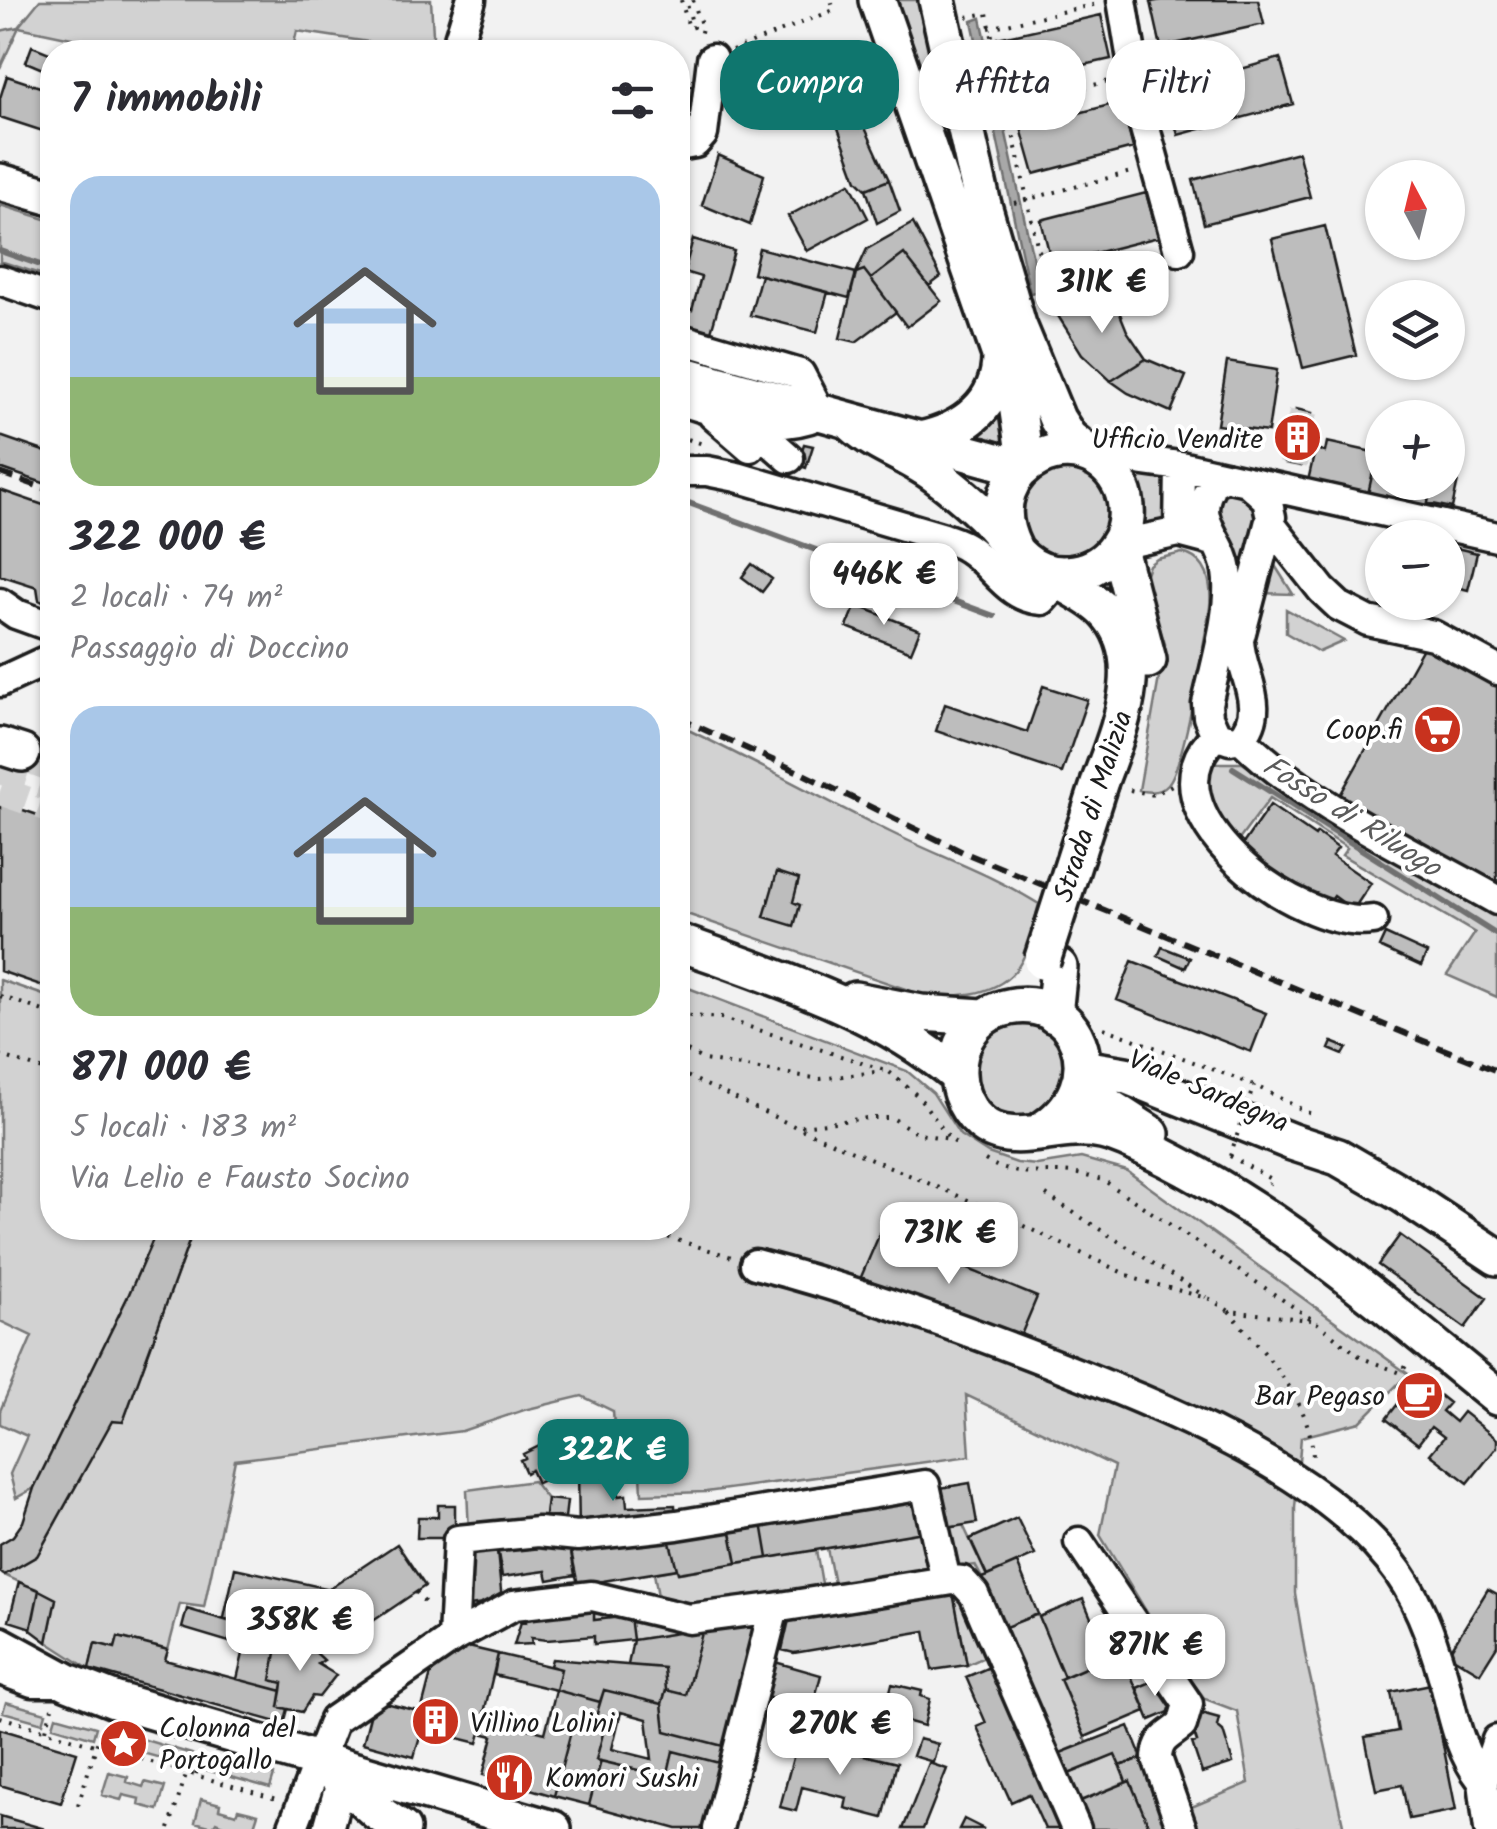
<!DOCTYPE html>
<html lang="it">
<head>
<meta charset="utf-8">
<style>
  :root { --surface:#fff; --page:#f7f7f7; --text:#2b2b33; --muted:#7c7c81; --accent:#0f766e }
  body { margin:0; font-family:Kalam,sans-serif; background:var(--page); color:var(--text); height:100vh; display:flex; flex-direction:column; font-size:38px; white-space:nowrap }
  * { box-sizing:border-box; margin:0 }
  p { font-size:32px; color:var(--muted) }
  .icon { flex:none; width:55px; height:55px; fill:none; stroke:currentColor; stroke-width:2; stroke-linecap:round; stroke-linejoin:round }
  .map { position:relative; flex:1; overflow:hidden }
  .sheet { position:absolute; left:40px; top:40px; width:650px; height:1200px; display:flex; flex-direction:column; background:var(--surface); border-radius:40px; box-shadow:0 2px 8px #0004 }
  .sheet>* { flex:none }
  .banner { position:absolute; left:720px; top:40px; width:625px; height:90px; display:flex; gap:20px }
  .needle { width:65px; rotate:353deg }
  .buttons { position:absolute; left:1365px; top:160px; display:grid; gap:20px }
  .buttons a { display:grid; place-items:center; width:100px; height:100px; border-radius:50%; background:var(--surface); box-shadow:0 2px 8px #0004; font-size:50px }
  .price { position:absolute; translate:-50% -85px; padding:0 22px; border-radius:20px; background:#fff; color:#222; font-size:32px; line-height:65px; filter:drop-shadow(0 2px 5px #0008) }
  .price::after { content:''; position:absolute; left:50%; top:60px; width:30px; height:22px; margin-left:-15px; background:inherit; clip-path:polygon(0 0,100% 0,50% 100%) }
  .price.selected { background:var(--accent); color:#fff }
  ul { padding:0; list-style:none }
  li { display:grid; align-content:center; gap:20px; height:530px; padding:0 30px }
  li span { display:grid; place-items:center; height:310px; border-radius:30px; color:#555 }
  li>.icon { margin-inline-start:auto }
  span .icon { width:180px; height:180px; fill:#fffc; stroke-width:1 }
  li b { font-size:42px }
  h2 { display:flex; justify-content:space-between; align-items:center; height:120px; padding:0 30px; font-size:42px }
  .pill { padding:0 35px; border-radius:40px; background:var(--surface); box-shadow:0 2px 8px #0004; font-size:35px; line-height:90px }
  .pill.selected { background:var(--accent); color:#fff }
  .map>svg:first-child { display:block }
</style>
</head>
<body>
<div class="map">
<svg width="1497" height="1829" viewBox="0 0 1497 1829">
  <rect width="100%" height="100%" fill="#f2f2f2"/>
  <filter id="ink" filterUnits="userSpaceOnUse"><feTurbulence type="fractalNoise" baseFrequency=".01" numOctaves="2"/><feDisplacementMap in="SourceGraphic" scale="20" xChannelSelector="R" yChannelSelector="G"/><feConvolveMatrix kernelMatrix="1 2 1 2 8 2 1 2 1" color-interpolation-filters="sRGB"/></filter>
  <g filter="url(#ink)">
    <path fill="#d2d2d2" stroke="#777" stroke-width="2.5" d="M40,0h391l3,52 -137,-21 -5,21h-154l-119,-25 -19,41v-37l18,-4z
      M892,0h28c8,26 34,101 20,123h-3z
      M0,205l52,16v57l-52,-17z
      M1004,388l3,60 -54,-7z
      M1127,466l41,12 4,20 -7,23 -21,7 -2,-35z
      M1020 513a45 45 0 1 1 90 0a45 45 0 1 1-90 0Z
      M1228,491l12,2 20,23 -17,63c-8,-29 -37,-56 -20,-87z
      M1182,553c26,6 30,31 28,54 -6,33 -25,158 -42,177 -8,9 -18,9 -29,6l26,-146 -21,-65 5,-14 8,-6z
      M1271,562l3,2 19,30 -33,-1z
      M1286,609l58,32 -25,11 -33,-19z
      M678,725c72,34 142,73 214,108 49,24 101,42 147,71 -6,20 -10,51 -24,67 -22,26 -64,27 -95,23l-242,-83z
      M1207,763h35l255,153v81l-50,-22 28,-42 -133,-78 5,-7 -77,-50 -37,50 -28,-49z
      M0,980l52,18v230h106l-29,66 -95,194 -18,10 -6,-24 17,-38 -27,-12v-13l32,-75 -32,-15z
      M678,984l229,87 26,22 27,42 28,18 29,10 20,2 44,-7 46,13 281,203 -48,48 -59,15 -6,71v85l11,66 38,170h-148l-7,-21 60,-25 -12,-72 -32,-12 -33,-45 -72,-119 14,-69 -148,-71 4,61 -264,36 -64,2 -2,-44 -24,1 -3,-40 -31,-15 -58,14 -62,21 -227,29 -31,147 -24,-3 -12,46 -50,-13 -3,11 -20,-5 -6,26 -42,-27 9,-43 -52,-24 33,-19 75,-135 11,1 71,-194h484z
      M1014,1022c24,2 59,19 54,49 -2,13 -16,31 -23,43l-32,8 -30,-14 -14,-47 16,-27z
      M533,1481l14,18 -2,17 -71,17 -5,-2 -2,-41z
      M963,1525l24,51 -5,2 -7,-13 -25,4 -10,-40z
      M929,1531l10,39 -104,18 -8,-40z
      M816,1550l7,39 -128,22 -36,-9 -5,-29 23,-4 2,4z
      M958,1592l31,63 -22,10 -14,-72z
      M594,1604l75,21 2,9 -38,6 -39,-20z
      M1038,1614l26,63 -4,3 27,62 -29,12 -55,-126z
      M6,1702l40,11 -3,10 -40,-11z
      M56,1716l40,11 -3,11 -40,-12z
      M132,1736l60,18 -3,12 -61,-17z
      M1115,1755l11,27 -48,20 -12,-27z
      M210,1757l64,18 -4,13 -64,-18z
      M109,1772l19,5 -1,5 16,5 2,-5 20,5 -7,23 -19,-5 1,-6 -17,-4 -2,5 -19,-5z
      M201,1799l19,5 -1,5 17,5 2,-5 20,5 -5,15h-21l-16,-7 -3,5 -18,-5z"/>
    <path fill="#a8a8a8" stroke="#707070" stroke-width="2.5" d="M981,18l59,273 -10,2 -58,-272z"/>
    <g fill="none" stroke-linecap="round" stroke-linejoin="round">
      <path stroke="#707070" stroke-width="6" d="M0,251l52,18
        M678,499l316,117
        M1233,768l264,167"/>
    </g>
    <path fill="#bdbdbd" stroke="#1c1c1c" stroke-width="2.5" fill-rule="evenodd" d="M1162,0h96l6,24 -103,23 -10,-45z
      M1101,15l10,44 -104,23 -9,-44z
      M513,42l42,7v3h-63l1,-8 19,3z
      M835,45l12,33 -36,12 -11,-32z
      M32,46l20,8v19l-26,-11z
      M1280,58l13,46 -115,31 -12,-45z
      M805,71l10,27 -21,6h-13l-8,-28z
      M850,75l16,42 -24,9 -16,-41z
      M7,76l45,15v43l-52,-17v-19z
      M678,84l21,3 -7,47 -14,-2z
      M1121,102l12,46 -99,26 -13,-46z
      M861,119l28,61 -23,9 -9,-9 -19,-52z
      M1298,152l12,45 -106,27 -11,-44z
      M718,155l46,20 -14,50 -48,-20z
      M889,180l11,31 -23,12 -11,-34z
      M850,183l18,35 -61,33 -19,-35z
      M1146,193l12,44 -106,27 -11,-44z
      M913,223l28,54 -12,9 -25,-32 -33,25 -7,-9 -8,3 11,-24z
      M1325,226l31,129 -53,13 -31,-129z
      M693,239l41,12 -24,84 -32,-9v-21l14,5 9,-33 -17,-5z
      M759,248l97,25 -7,25 -96,-25z
      M904,254l37,47 -34,26 -36,-48z
      M864,270l32,42 -40,30 -16,-4 16,-65z
      M761,275l67,17 -11,40 -67,-17z
      M1112,294l15,37 19,28 -35,22 -29,-27 -27,-43z
      M1146,359l40,17 -15,36 -43,-19 -17,-12z
      M1227,362l50,8 -9,62 -51,-7z
      M1296,409l16,4 -11,53 -16,-3z
      M0,436l52,18v32l-52,-18z
      M1327,442l50,11 -9,41 -60,-13 7,-31 10,2z
      M804,444l9,2 -7,22 -9,-3z
      M1377,453l5,1v28h50l-5,25 -59,-13z
      M1448,455l15,3 -11,50 -24,-5 4,-21h16z
      M0,490l52,18v99l-13,-7 -2,-13 -37,-12z
      M1448,546l29,7 -9,37 -20,-5z
      M752,564l20,15 -10,13 -20,-15z
      M856,605l64,25 -9,22 -64,-25z
      M1428,639l69,38v207l-158,-87z
      M1043,686l44,14 -25,73 -126,-42 9,-27 82,28z
      M0,802l52,18v169l-52,-18z
      M1270,805l45,31 2,-3 21,15 -6,8 39,27 -18,27 -19,-14 -10,14 -86,-59z
      M777,872l22,7 -6,23 7,3 -6,21 -30,-9z
      M1385,934l42,19 -6,13 -42,-19z
      M1162,947l28,11 -5,10 -27,-12z
      M1132,961l134,52 -15,39 -134,-52z
      M1332,1042l15,6 -4,7 -14,-6z
      M158,1228h36l-71,194 -11,-1 -75,135 -33,19 -4,-3v-28l13,-8 10,-14 11,-34 95,-194z
      M880,1233l157,64 -19,45 -157,-65z
      M1400,1235l87,63 -22,30 -87,-63z
      M1418,1378l31,25 -7,8 13,11 8,-10 34,27v8l-29,36 -38,-29 14,-17 -13,-10 -13,17 -32,-25z
      M566,1433l14,29 -43,21 -6,-13 -5,3 -6,-13 5,-2 -2,-4z
      M617,1467l1,29 8,-1 1,12 48,-2 1,17 -97,10 -1,-63z
      M970,1483l7,40 -37,6 -6,-40z
      M919,1489l10,42 -161,27 -7,-41z
      M547,1499l20,2 -2,17 -20,-2z
      M438,1505h17v33h-38l1,-21h20z
      M761,1517l7,41 -31,5 -8,-41z
      M1017,1518l18,37 -48,21 -17,-37z
      M729,1522l8,41 -59,10 -11,-42z
      M667,1531l10,38 -99,16 -9,-44z
      M496,1541l6,60 -45,7 2,-63z
      M496,1541h73l6,34 -27,5 -2,-9 -44,6z
      M397,1544l28,42 -86,58 -115,-26 11,-50 94,21z
      M1017,1563l21,51 -35,14 -21,-50z
      M19,1582l20,8 -8,38 -22,-7z
      M1488,1589l9,5v52l-17,27 -32,-19z
      M39,1590l17,9 -9,43 -16,-12z
      M953,1593l14,72 -35,5 -7,-39 -131,22 -12,-3 7,-30z
      M1083,1599l25,59 -44,19 -25,-60z
      M594,1604v16l36,-4 3,24 -39,4v-8l-47,4 -16,-2 1,6 -18,1 7,-23h5l-1,-11z
      M187,1609l48,14 -6,19 -47,-14z
      M759,1620l-32,127 -62,-16 -3,-27 4,-14 20,5 17,-66z
      M250,1624l45,10 -2,13h-16l-6,33 12,3 -1,8 -45,-12z
      M703,1629l-17,66 -20,-5 -2,-22 -36,-3 5,-25z
      M295,1634l21,5 -2,12 10,9 -6,4 18,11 -17,22 -7,-1 -10,16 -23,-5 4,-24 -12,-3 6,-33h16z
      M118,1637l50,13 -3,10 117,31 -3,16 9,2 -4,15 -195,-55 6,-26 20,5z
      M460,1645l38,9 -15,63 62,16 11,-43 44,12 -6,24 -20,-6 -20,76 -71,-21 10,-39 -12,-3 -3,10 -56,-14 -8,28 -51,-14 11,-43 47,12 14,-54z
      M1121,1652l25,59 -61,26 -25,-58z
      M498,1654l63,15 -5,21 -62,-15z
      M552,1659l112,9 2,22 -4,14 -58,-14 -4,12 -44,-12 5,-21 -11,-3z
      M775,1662l46,13 -9,34 -46,-12z
      M992,1666l72,163h-19l-16,-35 -18,8 -34,-75 9,-4 -20,-46z
      M1160,1678l14,32 -24,10 -13,-32z
      M892,1684l30,7 -1,5 9,3 -6,27 -40,-11z
      M1431,1684l25,126 -47,9 -7,-34 -26,5 -11,-53 33,-6 -7,-39z
      M604,1690l58,14 3,27 62,16 -4,17 -50,-13 -6,26 -71,-17 9,-34 -11,-3zM621,1712l26,7 5,40 -40,-10z
      M1201,1713l18,5 -2,8 6,5 10,32 -31,10 -10,-30 5,-1 -4,-12z
      M574,1720l31,6 -9,34 5,1 -12,44 -35,-9z
      M1129,1726l13,32 -22,8 -5,-11 -49,20 -8,-21z
      M0,1729l77,23 -16,51 -61,-18z
      M798,1739l99,24 -14,55 -38,-10 2,-10 -45,-11 -6,24 -16,-4z
      M919,1739l19,5 -5,18 -20,-6z
      M673,1751l50,13 -17,65h-29l-88,-24 12,-44 66,16z
      M1142,1758l30,71h-22l-20,-48 -4,1 -6,-16z
      M929,1763l18,6 -24,60h-20z
      M1130,1781l20,48h-61l-11,-27z
      M0,1816l45,13h-45z
      M964,1819l20,10h-25z"/>
    <g fill="none" stroke-linecap="round" stroke-linejoin="round">
      <path stroke="#d2d2d2" stroke-width="28" stroke-dasharray="28 14" stroke-linecap="butt" d="M1293,465l10,-53
        M0,770l52,18
        M0,791l52,18"/>
      <path stroke="#d2d2d2" stroke-width="35" stroke-dasharray="35 18" stroke-linecap="butt" d="M22,753l30,11"/>
      <defs>
        <path id="minor" d="M1122,0l19,114 38,137
          M455,52l16,-52
          M678,146l17,-3 8,-9 9,-75
          M0,280l52,18
          M678,338l122,36 21,40c-54,22 -91,1 -143,-14
          M713,415l37,32
          M746,420l43,38
          M1095,459l27,-1 58,8 317,71
          M678,471h29l30,6 207,61c8,3 16,5 23,10 27,17 40,50 75,52l7,-8 -5,-21
          M1225,476l-12,7c-25,37 10,55 14,88 6,38 -12,95 -20,133l1,13 8,18 14,5 11,-2c28,-31 -1,-64 -2,-98l32,-123 -4,-18 -20,-18
          M1270,524l52,66 17,16 29,15 65,14 64,35
          M1179,532l1,-66
          M1118,545l61,-13 34,9
          M0,603l16,11 36,13
          M0,682l52,-24
          M1216,735c-81,74 83,197 157,185
          M1241,738c62,64 177,117 256,162
          M755,1264c101,26 198,61 296,99 110,43 262,103 338,197 28,34 42,75 54,116 10,38 15,74 40,106
          M1079,1542l109,162 -6,21c-13,11 -24,13 -25,33l25,71
          M453,1638l5,-98 80,-8 40,4 99,-11 248,-40 21,96
          M0,1670l32,12h34
          M292,1829l42,-109 119,-82 61,-33 78,-9 97,23 85,-11
          M328,1829l17,-62
          M718,1829l56,-221 179,-28 9,1 12,13 102,235
          M1489,1829l-6,-47 14,-42"/>
        <path id="major" d="M877,0l140,404 6,42 -1,22
          M937,0l46,205 35,120 39,94 12,19 25,20
          M0,182l52,15
          M678,373l344,95
          M853,424c25,23 57,31 84,52 16,12 32,25 46,39 14,14 26,32 41,45 28,24 74,16 93,-15 11,-16 12,-40 4,-58 -33,-72 -151,-26 -107,62
          M920,440c44,-9 81,-37 80,-85
          M1118,545l30,115
          M1045,572c19,13 42,22 59,38 47,47 15,119 -4,171
          M0,746l22,7
          M678,942c96,35 199,66 279,133
          M855,1000l66,13 62,4
          M1054,1015l5,-48
          M1083,1068l42,7 167,67 46,15 64,37 95,63
          M1080,1088l71,46
          M1039,1132c80,-48 38,-149 -41,-122 -46,16 -53,82 -18,112 25,23 64,8 94,7 18,-1 36,3 52,10 139,61 254,163 371,258
          M0,1645l68,37 46,18 439,129
          M327,1767l50,45 25,17"/>
      </defs>
      <use href="#minor" stroke="#1c1c1c" stroke-width="35"/>
      <use href="#major" stroke="#1c1c1c" stroke-width="42"/>
      <path stroke="#1c1c1c" stroke-width="4" stroke-dasharray="2.5 8" stroke-linecap="butt" d="M681,0l8,28 4,-1 -7,-27
        M693,0l9,28 -2,8
        M967,17l20,-4 58,269 11,4 99,-28
        M989,28l108,-24
        M732,51l102,-41 -3,-10
        M993,111l116,-30
        M1014,203l117,-31
        M678,436l28,9
        M1130,790l24,5 18,-10
        M0,996l52,18
        M678,1015l43,3 167,53 31,26 31,42 9,6
        M1104,1028l150,57 57,29
        M678,1046l26,14 116,19 63,-8
        M0,1055l52,18
        M678,1072l118,55 179,76 161,76 74,20 19,12 82,9
        M801,1126l67,-8h24l27,16 31,5
        M1230,1156l42,24 -3,4
        M985,1160c33,20 52,9 86,13 10,1 21,5 32,7l210,140 49,38 39,15 7,-10
        M1046,1195l160,102
        M638,1228l94,29
        M1229,1311c36,44 83,88 84,148
        M416,1592l12,14
        M0,1717l276,82
        M46,1730l6,-22
        M196,1774l5,-20
        M78,1805l24,-78
        M169,1829l18,-58"/>
      <use href="#minor" stroke="#fff" stroke-width="28"/>
      <use href="#major" stroke="#fff" stroke-width="35"/>
      <path stroke="#1c1c1c" stroke-width="6" stroke-dasharray="15 8" stroke-linecap="butt" d="M0,473l52,18
        M678,718l119,53 168,82 532,218"/>
      <defs>
        <path id="major-bridge" d="M1042,961l58,-180"/>
      </defs>
      <use href="#major-bridge" stroke="#1c1c1c" stroke-width="42" stroke-linecap="butt"/>
      <path stroke="#1c1c1c" stroke-width="4" stroke-dasharray="2.5 8" stroke-linecap="butt" d="M1230,1156l24,-71"/>
      <use href="#major-bridge" stroke="#fff" stroke-width="35"/>
    </g>
  </g>
  <defs>
    <symbol id="building-disc" viewBox="-11 -11 22 22"><circle r="9.5" fill="#c8321e" stroke="#fff"/><path d="M-4-6H4V6H1V3H-1V6H-4ZM-2.5-4.3h1.7v1.8h-1.7ZM.8-4.3h1.7v1.8H.8ZM-2.5-1h1.7V.8h-1.7ZM.8-1h1.7V.8H.8Z" fill="#fff"/></symbol>
    <symbol id="supermarket-disc" viewBox="-11 -11 22 22"><circle r="9.5" fill="#c8321e" stroke="#fff"/><path d="M-6-5.5h2.5l.6 2H6L4.5 2H-2.5L-4.4-4H-6ZM-1.5 3.2a1.3 1.3 0 1 0 .1 0ZM3 3.2a1.3 1.3 0 1 0 .1 0Z" fill="#fff"/></symbol>
    <symbol id="cafe-disc" viewBox="-11 -11 22 22"><circle r="9.5" fill="#c8321e" stroke="#fff"/><path d="M-5.5-4.5H6V0H3Q3 3.5 0 3.5H-2.5Q-5.5 3.5-5.5 0ZM3-3.2v2h1.7v-2ZM-6 4.5H4V6H-6Z" fill="#fff"/></symbol>
    <symbol id="sight-disc" viewBox="-11 -11 22 22"><circle r="9.5" fill="#c8321e" stroke="#fff"/><path d="M0-6L1.8-2.2L6-1.7L2.9 1.2L3.7 5.4L0 3.3L-3.7 5.4L-2.9 1.2L-6-1.7L-1.8-2.2Z" fill="#fff"/></symbol>
    <symbol id="restaurant-disc" viewBox="-11 -11 22 22"><circle r="9.5" fill="#c8321e" stroke="#fff"/><path d="M-5-6h1v4h1v-4h1v4h1v-4h1v5L-1.5 .5V6h-2V.5L-5-1ZM5-6V6H3V1.5H1.5Q1.5-4 5-6Z" fill="#fff"/></symbol>
  </defs>
  <g fill-rule="evenodd">
    <use href="#building-disc" x="1270" y="410" width="55" height="55"/>
    <use href="#supermarket-disc" x="1410" y="702" width="55" height="55"/>
    <use href="#cafe-disc" x="1392" y="1368" width="55" height="55"/>
    <use href="#building-disc" x="408" y="1694" width="55" height="55"/>
    <use href="#sight-disc" x="96" y="1716" width="55" height="55"/>
    <use href="#restaurant-disc" x="482" y="1750" width="55" height="55"/>
  </g>
  <g text-anchor="middle" stroke-width="8" stroke-linejoin="round" paint-order="stroke">
    <g font-size="28" fill="#1c1c1c" stroke="#fff" text-anchor="end">
      <text x="1263" y="448">Ufficio Vendite</text>
      <text x="1402" y="739">Coop.fi</text>
      <text x="1385" y="1405">Bar Pegaso</text>
      <text x="470" y="1732" text-anchor="start">Villino Lolini</text>
      <text x="159" y="1737" text-anchor="start">Colonna del<tspan x="159" dy="32">Portogallo</tspan></text>
      <text x="545" y="1787" text-anchor="start">Komori Sushi</text>
    </g>
    <g font-size="28" fill="#1c1c1c" stroke="#fff">
      <text transform="translate(1092 806) rotate(-72)" y="10">Strada di Malizia</text>
      <text transform="translate(1209 1090) rotate(23)" y="10">Viale Sardegna</text>
    </g>
    <g font-size="30" font-style="italic" fill="#5b5b5b" stroke="#fff">
      <text transform="translate(1352 816) rotate(32)" y="10">Fosso di Riluogo</text>
    </g>
  </g>
</svg>
<div class="buttons">
<a><svg class="needle" viewBox="-14 -14 28 28"><path d="M0-13l5 13h-10z" fill="#e53935"/><path d="M0 13l5-13h-10z" fill="#7c7c81"/></svg></a>
<a><svg class="icon" aria-label="layers" viewBox="0 0 24 24"><path d="M12 4l9 5-9 5-9-5zM3 14l9 5 9-5"/></svg></a>
<a>+</a>
<a>−</a>
</div>
<b class="price" style="left:1102px;top:336px">311K €</b>
<b class="price" style="left:884px;top:628px">446K €</b>
<b class="price" style="left:949px;top:1287px">731K €</b>
<b class="price selected" style="left:613px;top:1504px">322K €</b>
<b class="price" style="left:300px;top:1674px">358K €</b>
<b class="price" style="left:1155px;top:1699px">871K €</b>
<b class="price" style="left:840px;top:1778px">270K €</b>
<div class="banner">
<a class="pill selected">Compra</a>
<a class="pill">Affitta</a>
<a class="pill">Filtri</a>
</div>
<section class="sheet">
<h2>7 immobili<svg class="icon" aria-label="filters" viewBox="0 0 24 24"><path d="M4 7h16M4 17h16"/><circle cx="9" cy="7" r="2"/><circle cx="15" cy="17" r="2"/></svg></h2>
<ul>
<li><span style="background:linear-gradient(#a9c7e8 65%,#8fb573 0)"><svg class="icon" aria-label="home" viewBox="0 0 24 24"><path d="M3 11l9-7 9 7M6 9v11h12V9"/></svg></span><div><b>322 000 €</b><p>2 locali · 74 m²</p><p>Passaggio di Doccino</p></div></li>
<li><span style="background:linear-gradient(#a9c7e8 65%,#8fb573 0)"><svg class="icon" aria-label="home" viewBox="0 0 24 24"><path d="M3 11l9-7 9 7M6 9v11h12V9"/></svg></span><div><b>871 000 €</b><p>5 locali · 183 m²</p><p>Via Lelio e Fausto Socino</p></div></li>
</ul>
</section>
</div>
</body>
</html>
